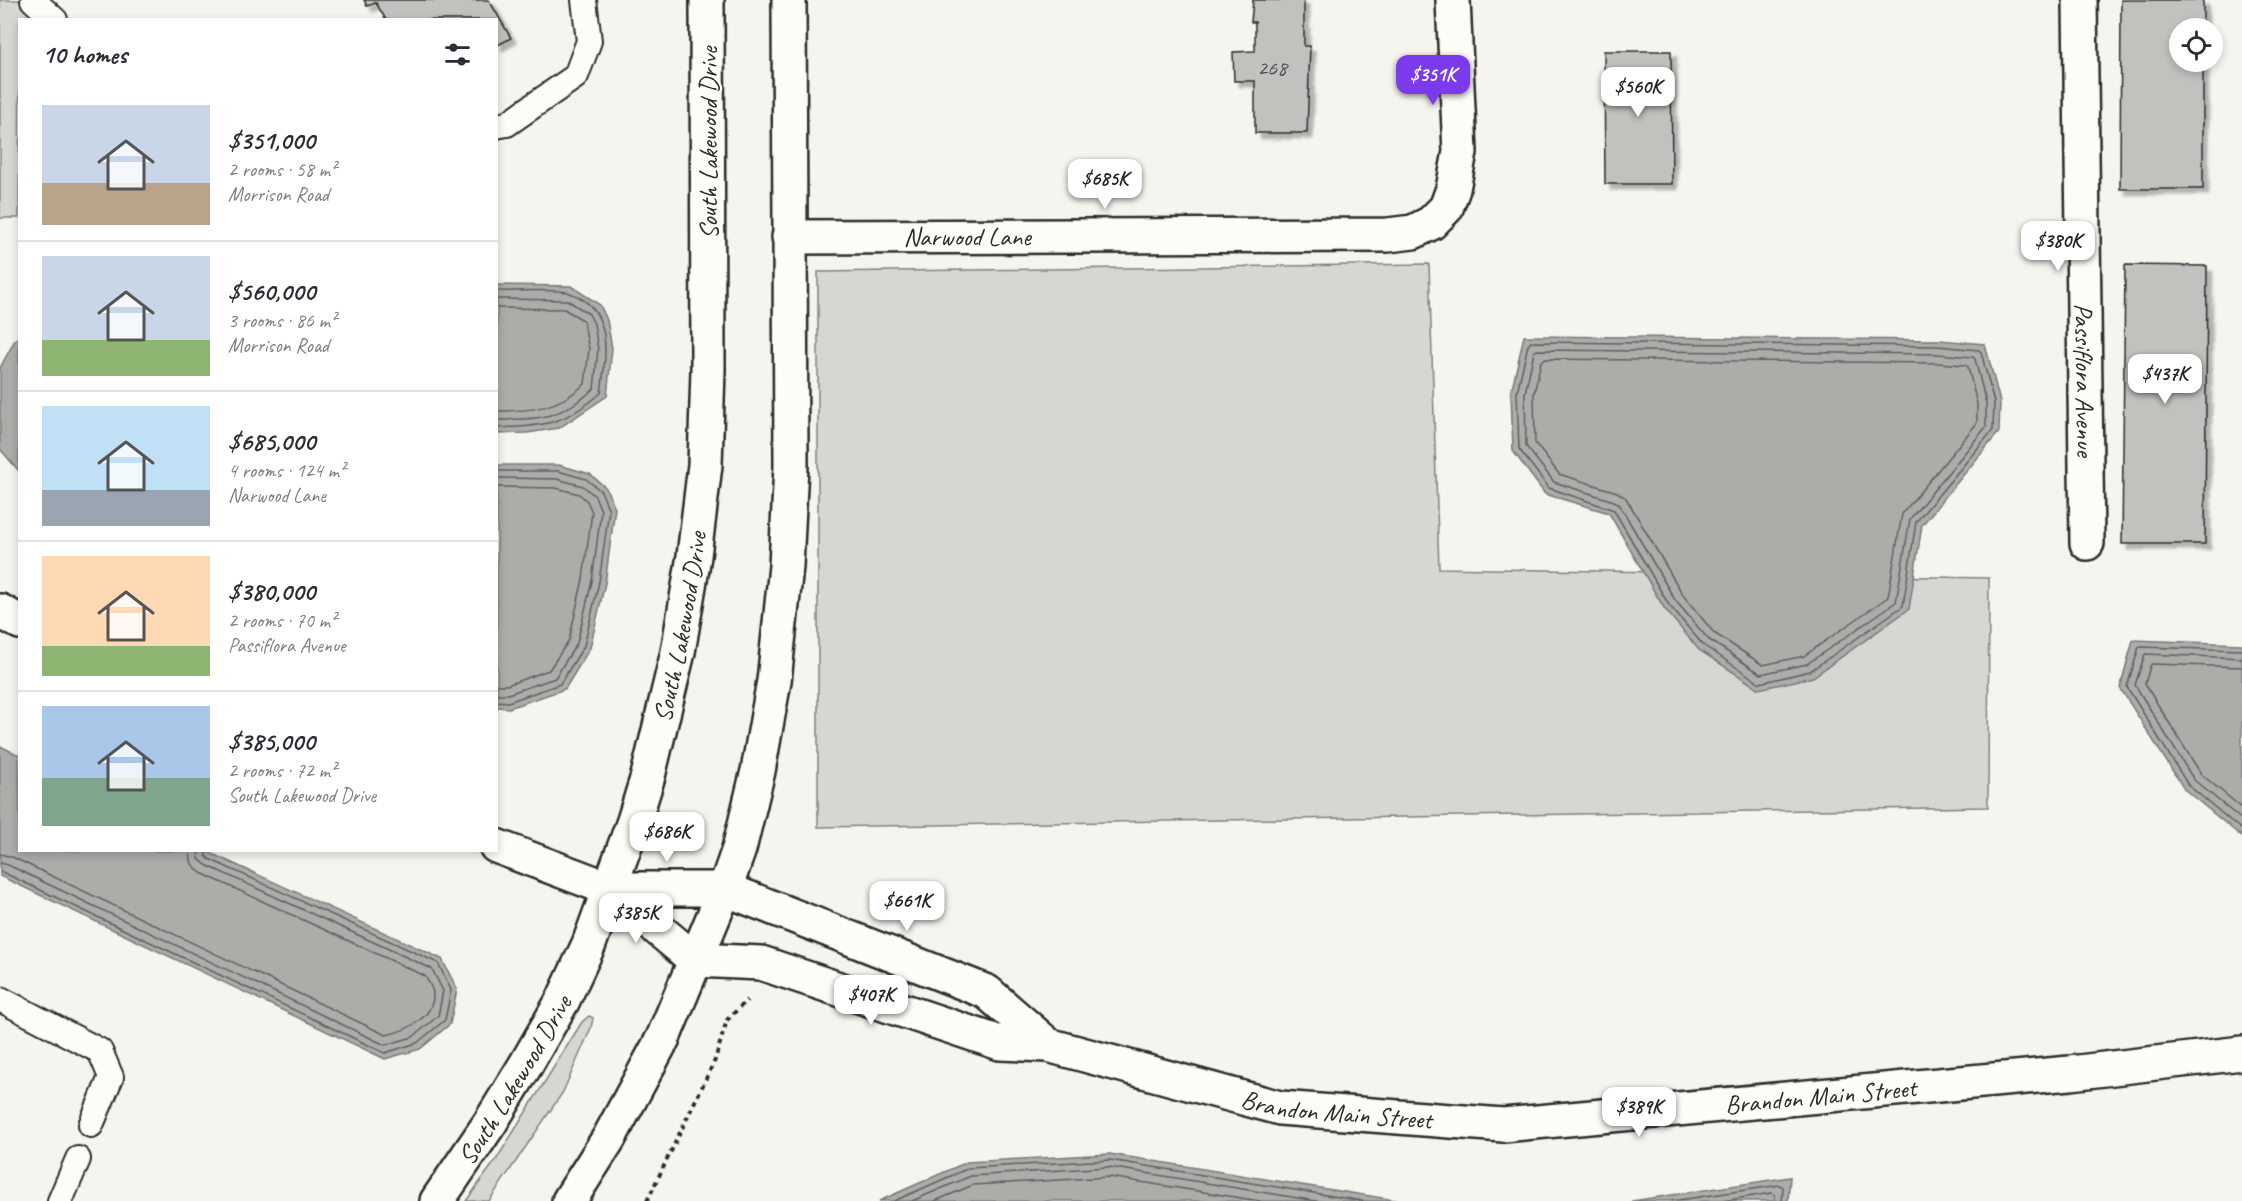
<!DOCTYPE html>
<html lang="en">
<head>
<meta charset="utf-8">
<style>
  :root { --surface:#fff; --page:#f7f7f7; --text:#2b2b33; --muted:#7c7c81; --line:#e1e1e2; --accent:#7c3aed }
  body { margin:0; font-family:Caveat,sans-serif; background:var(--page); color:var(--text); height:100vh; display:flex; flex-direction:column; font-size:22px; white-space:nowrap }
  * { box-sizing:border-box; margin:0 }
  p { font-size:20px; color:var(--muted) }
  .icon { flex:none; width:33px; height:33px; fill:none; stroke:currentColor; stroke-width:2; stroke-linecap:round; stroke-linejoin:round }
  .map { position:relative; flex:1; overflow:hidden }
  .panel { position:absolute; left:18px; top:18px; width:480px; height:834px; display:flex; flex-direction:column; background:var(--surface); border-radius:0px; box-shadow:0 3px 9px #0003 }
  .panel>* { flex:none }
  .fabs { position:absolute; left:2169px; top:18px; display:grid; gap:12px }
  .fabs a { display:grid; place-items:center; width:54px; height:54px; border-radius:50%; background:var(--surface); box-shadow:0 3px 9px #0003; font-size:30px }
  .price { position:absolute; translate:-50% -51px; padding:0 14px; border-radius:12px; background:#fff; color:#222; font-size:20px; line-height:39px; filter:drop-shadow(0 2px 3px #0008) }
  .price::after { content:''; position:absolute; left:50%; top:36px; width:18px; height:14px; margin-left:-9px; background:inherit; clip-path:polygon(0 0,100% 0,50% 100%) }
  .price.on { background:var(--accent); color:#fff }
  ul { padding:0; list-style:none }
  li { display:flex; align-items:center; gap:18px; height:150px; padding:0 24px }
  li+li { border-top:2px solid var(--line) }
  li span { display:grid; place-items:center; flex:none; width:168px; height:120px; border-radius:0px; color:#555 }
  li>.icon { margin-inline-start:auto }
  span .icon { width:72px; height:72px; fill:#fffc; stroke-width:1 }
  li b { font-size:26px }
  h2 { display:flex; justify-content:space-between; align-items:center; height:72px; padding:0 24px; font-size:26px }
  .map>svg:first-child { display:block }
</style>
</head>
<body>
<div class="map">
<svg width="2242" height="1201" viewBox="0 0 2242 1201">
  <defs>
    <filter id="shadow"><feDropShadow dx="5.5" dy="5.5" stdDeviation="1.5" flood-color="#0004"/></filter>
  </defs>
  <rect width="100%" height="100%" fill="#f5f4ef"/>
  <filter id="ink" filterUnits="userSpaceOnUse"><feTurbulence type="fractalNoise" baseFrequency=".0167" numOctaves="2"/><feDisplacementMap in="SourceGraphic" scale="12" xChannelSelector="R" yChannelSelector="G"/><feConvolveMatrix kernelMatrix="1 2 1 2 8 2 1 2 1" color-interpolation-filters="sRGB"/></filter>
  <g filter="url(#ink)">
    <path fill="#d7d6d2" stroke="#81807e" stroke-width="1.5" d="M0,0h29l19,19 -28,1 -1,198h-19z
      M1429,264l10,304 550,10 -1,229 -1170,20v-555z
      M589,1016l4,2 -2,10 -28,64 -74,109h-23l30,-41 86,-138z"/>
    <path fill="#adaca9" stroke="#797877" stroke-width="1.5" d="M497,285l74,1 29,19 7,15 5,28 -5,48 -48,32 -32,5 -30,1z
      M19,336v135l-19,-22v-81l15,-28z
      M1524,336l415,4 46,4 15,58 -1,30 -77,93 -13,84 -96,68 -54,12 -60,-39 -35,-42 -55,-95 -64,-19 -32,-43 -2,-59z
      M497,465h62l31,9 16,14 9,20 -10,75 -15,65 -25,41 -56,19 -12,-1z
      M2133,640l109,4v193l-58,-48 -64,-101z
      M0,746l19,9 1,95 186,1 236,108 15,30 -7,35 -30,25 -35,10 -385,-183z
      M1110,1154l291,47h-522l88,-39z
      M1790,1177l-2,24h-156z"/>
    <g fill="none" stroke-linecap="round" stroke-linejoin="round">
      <path stroke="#5f5f5d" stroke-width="1.5" d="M496,291c16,1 63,-3 74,2 44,16 36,62 31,100 -37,32 -57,33 -105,35
        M496,299l71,1 22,14 5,10 4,25 -4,40c-34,30 -54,30 -98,31
        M496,308l68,1 19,11 6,29 -4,35c-27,25 -53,27 -89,27
        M1531,342l407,4 41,4 2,2 13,50 -1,28 -77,92 -13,84 -93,65 -50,12 -57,-38 -34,-40 -55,-95 -65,-22 -30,-39 -2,-57 11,-47z
        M1537,350l401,4 35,3 2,2 11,44v24l-76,92 -14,83 -89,62 -46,10 -53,-35 -33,-39 -56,-96 -5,-3 -60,-19 -28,-36 -1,-53 9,-41z
        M1544,359l394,4 27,2 3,2 9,37v19l-75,91 -14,83 -84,59 -41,9 -49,-32 -31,-38 -57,-97 -9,-6 -58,-18 -24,-31 -1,-49 7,-33z
        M496,471h62l28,8 15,12 8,19 -10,72 -15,64 -24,38 -52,18 -12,-1
        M496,478l61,1 26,7 12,10 6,15 -9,70 -15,62 -22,35 -47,16h-12
        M496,487l60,1 23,6 8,7 5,11 -9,67 -14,61 -20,30 -42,15h-11
        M2242,650l-103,-3 -12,40 61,98 54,45
        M2242,658l-97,-4 -10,31 59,95 48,40
        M2242,667l-90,-3 -2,2 -5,18 56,90 41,34
        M0,854l12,3 374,178c20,-4 48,-17 47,-41 0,-6 -5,-13 -8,-18l-224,-103 -9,-9 -3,-14
        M0,863l8,2 377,180 28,-8 25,-21 5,-25 -11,-22 -226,-104 -7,-6 -1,-9
        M0,871l385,182 32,-10 28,-23 6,-30 -13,-27 -229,-104 -3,-3 -1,-6
        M894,1201l75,-33 141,-8 253,41
        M912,1201l59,-25 138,-9 207,34
        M935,1201l38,-16 136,-8 151,24
        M1672,1201l108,-16 3,2 -1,14
        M1722,1201l50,-8 3,2v6"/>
    </g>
    <path fill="#c2c1be" stroke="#2b2b2b" stroke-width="1.5" filter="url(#shadow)" d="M364,0h125l22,38 -15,8v-26h-110l-10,-17 -9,3z
      M1253,0h51v46h6l-3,87h-52v-52h-21l-1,-29 22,-1v-29h-4z
      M2121,0h82v28h-23v34h23v127h-83z
      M1604,51h67l1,133h-67z
      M2125,265l82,1 -2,278h-83z"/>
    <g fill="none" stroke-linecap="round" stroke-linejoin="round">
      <defs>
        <path id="service" d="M33,0l22,20
          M496,126l11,-2 69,-48 13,-35 -5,-41
          M0,999l100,52 11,26 -20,48
          M60,1201l18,-42"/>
        <g id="minor">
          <path id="s1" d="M2080,0l7,543"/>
          <path id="s2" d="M789,237l599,-2 25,-3 18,-9 15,-15 7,-19 7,-37 -7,-152"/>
          <path d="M725,889l262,103 61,53"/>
          <path id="s3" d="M695,960l66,3 239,80 48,2 232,63 223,17 567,-52 172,-20"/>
        </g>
        <path id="tertiary" d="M0,611l20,11
          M496,846l114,43h115
          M610,889l85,71"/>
        <g id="primary">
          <path id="s4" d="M437,1201l53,-78 35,-57 38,-66 26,-56 45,-123 14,-45 30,-124 16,-96 11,-91 3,-95 -1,-370"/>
          <path d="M569,1201l40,-63 54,-100 62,-149 14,-40 19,-78 16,-90 12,-115 5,-100 -2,-466"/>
        </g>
      </defs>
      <use href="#service" stroke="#2b2b2b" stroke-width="28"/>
      <use href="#minor" stroke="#2b2b2b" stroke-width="38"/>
      <use href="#tertiary" stroke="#2b2b2b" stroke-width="38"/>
      <use href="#primary" stroke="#2b2b2b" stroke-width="38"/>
      <path stroke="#2b2b2b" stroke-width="4" stroke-dasharray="4.5 4.5" stroke-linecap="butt" d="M647,1201l68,-141 12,-40 20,-20"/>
      <use href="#service" stroke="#fdfcf7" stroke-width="24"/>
      <use href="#minor" stroke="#fdfcf7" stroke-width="33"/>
      <use href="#tertiary" stroke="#fdfcf7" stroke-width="33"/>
      <use href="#primary" stroke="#fdfcf7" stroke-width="33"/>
    </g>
  </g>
  <g text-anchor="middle" stroke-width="4.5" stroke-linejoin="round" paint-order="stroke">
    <g font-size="22" fill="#515050">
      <text x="1272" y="75">268</text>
    </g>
    <g font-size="26" fill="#2b2b2b" stroke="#fdfcf7">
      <text transform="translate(708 143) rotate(-90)" y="9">South Lakewood Drive</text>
      <text dy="9" stroke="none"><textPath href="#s2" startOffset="178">Narwood Lane</textPath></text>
      <text dy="9" stroke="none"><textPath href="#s1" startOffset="380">Passiflora Avenue</textPath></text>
      <text dy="9" stroke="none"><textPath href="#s4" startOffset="630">South Lakewood Drive</textPath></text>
      <text dy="9" stroke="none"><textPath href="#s4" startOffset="144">South Lakewood Drive</textPath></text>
      <text dy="9" stroke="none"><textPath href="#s3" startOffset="1149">Brandon Main Street</textPath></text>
      <text dy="9" stroke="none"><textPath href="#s3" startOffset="663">Brandon Main Street</textPath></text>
    </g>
  </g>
</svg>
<div class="fabs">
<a><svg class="icon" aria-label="locate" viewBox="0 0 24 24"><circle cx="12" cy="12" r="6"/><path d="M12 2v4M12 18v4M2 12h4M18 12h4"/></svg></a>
</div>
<b class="price on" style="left:1433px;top:106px">$351K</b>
<b class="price" style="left:1638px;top:118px">$560K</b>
<b class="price" style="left:1105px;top:210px">$685K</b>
<b class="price" style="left:2058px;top:272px">$380K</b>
<b class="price" style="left:2165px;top:405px">$437K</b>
<b class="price" style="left:667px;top:863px">$686K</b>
<b class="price" style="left:907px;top:932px">$661K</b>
<b class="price" style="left:636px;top:944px">$385K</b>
<b class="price" style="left:871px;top:1026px">$407K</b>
<b class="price" style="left:1639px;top:1138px">$389K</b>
<section class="panel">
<h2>10 homes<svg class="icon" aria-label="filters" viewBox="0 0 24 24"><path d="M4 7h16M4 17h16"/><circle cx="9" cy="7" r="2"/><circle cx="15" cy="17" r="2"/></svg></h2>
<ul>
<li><span style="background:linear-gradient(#c9d6e8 65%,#b9a48a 0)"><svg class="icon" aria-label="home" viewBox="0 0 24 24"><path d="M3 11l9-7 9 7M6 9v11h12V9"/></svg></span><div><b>$351,000</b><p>2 rooms · 58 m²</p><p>Morrison Road</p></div></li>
<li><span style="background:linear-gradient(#c9d6e8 70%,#8fb573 0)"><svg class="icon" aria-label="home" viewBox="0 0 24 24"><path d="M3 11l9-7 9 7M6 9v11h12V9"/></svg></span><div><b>$560,000</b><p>3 rooms · 86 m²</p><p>Morrison Road</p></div></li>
<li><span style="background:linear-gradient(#bfe0f5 70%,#9aa5b1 0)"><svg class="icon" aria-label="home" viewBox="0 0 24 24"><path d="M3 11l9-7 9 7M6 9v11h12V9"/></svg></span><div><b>$685,000</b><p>4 rooms · 124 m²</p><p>Narwood Lane</p></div></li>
<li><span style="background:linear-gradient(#ffd9b3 75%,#8fb573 0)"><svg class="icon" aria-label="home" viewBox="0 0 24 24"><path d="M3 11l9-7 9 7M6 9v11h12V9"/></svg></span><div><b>$380,000</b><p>2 rooms · 70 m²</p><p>Passiflora Avenue</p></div></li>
<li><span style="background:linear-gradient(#a9c7e8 60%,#7fa58c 0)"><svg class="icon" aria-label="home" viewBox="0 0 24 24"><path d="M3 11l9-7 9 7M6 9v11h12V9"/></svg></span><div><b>$385,000</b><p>2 rooms · 72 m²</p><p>South Lakewood Drive</p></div></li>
</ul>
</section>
</div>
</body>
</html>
